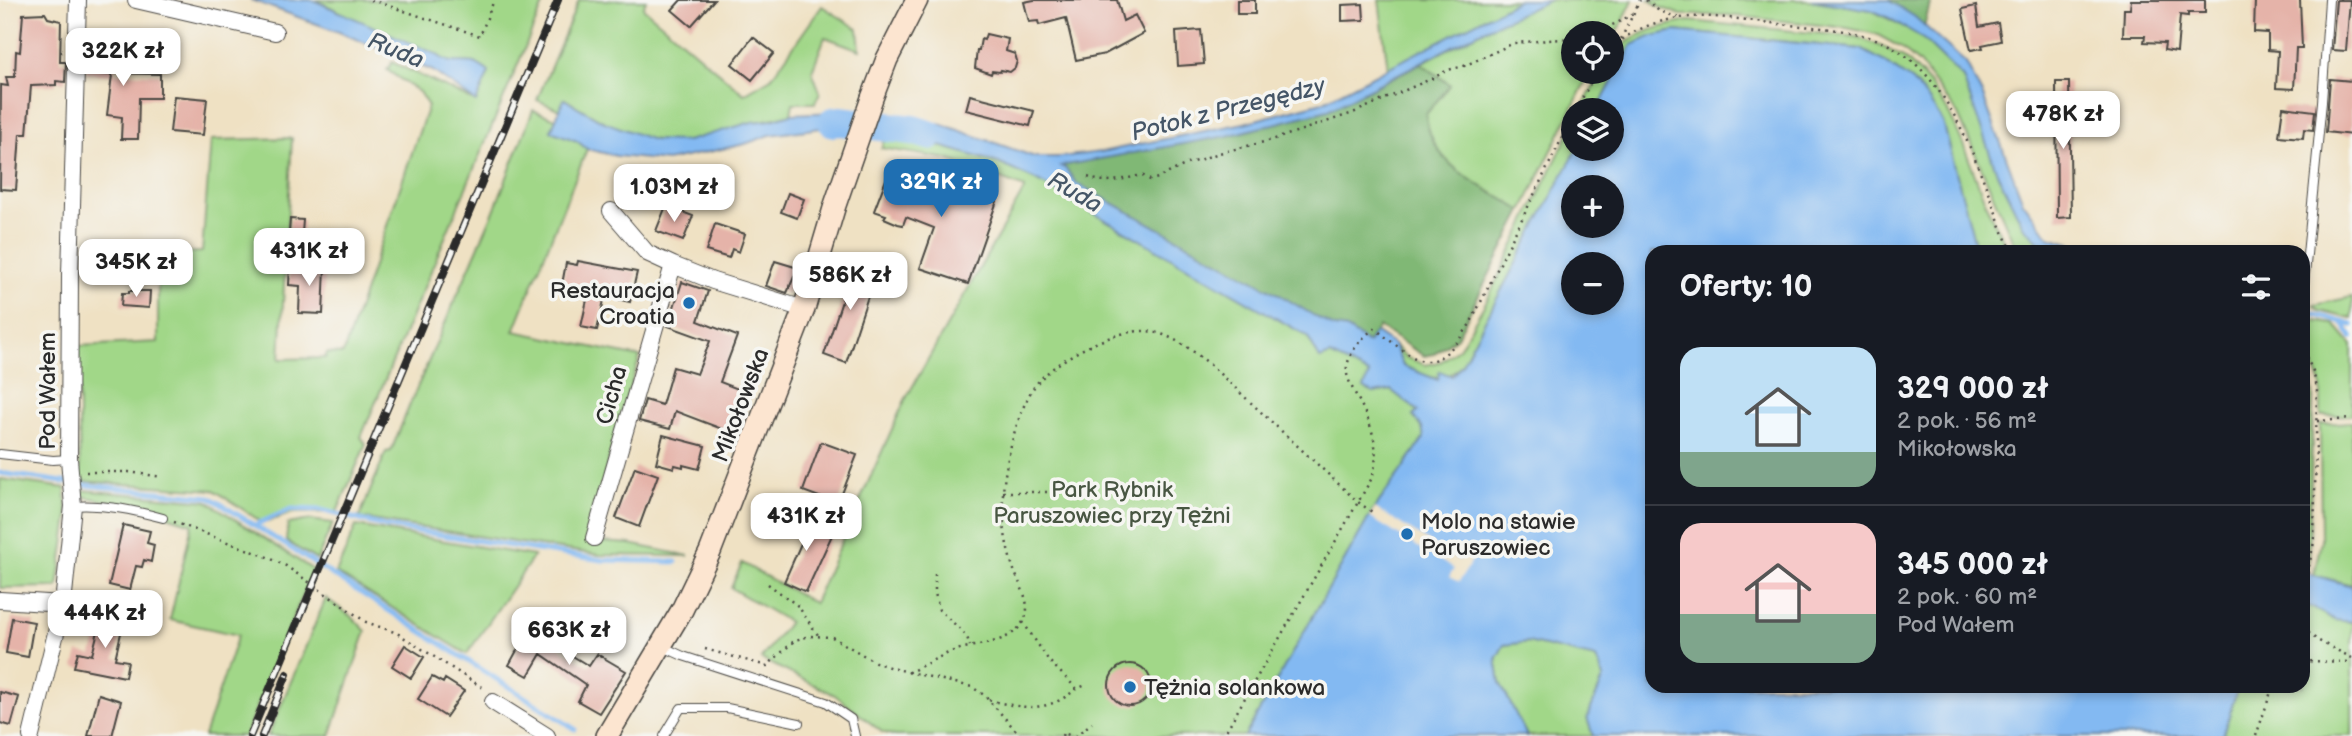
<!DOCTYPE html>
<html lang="pl">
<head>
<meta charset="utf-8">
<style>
  :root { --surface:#171b24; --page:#242831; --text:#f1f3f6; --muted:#9ea1a6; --line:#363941; --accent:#1f6fb2 }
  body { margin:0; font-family:"Balsamiq Sans",sans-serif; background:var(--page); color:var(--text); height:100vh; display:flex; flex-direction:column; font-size:26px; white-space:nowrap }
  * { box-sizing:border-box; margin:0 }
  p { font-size:23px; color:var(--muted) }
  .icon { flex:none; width:38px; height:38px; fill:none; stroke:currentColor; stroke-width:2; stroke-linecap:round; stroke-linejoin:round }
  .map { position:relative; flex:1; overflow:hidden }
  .drawer { position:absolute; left:1645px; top:245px; width:665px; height:448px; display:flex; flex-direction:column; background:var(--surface); border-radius:21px; box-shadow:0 4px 10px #0003 }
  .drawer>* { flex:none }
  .controls { position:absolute; left:1561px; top:21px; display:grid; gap:14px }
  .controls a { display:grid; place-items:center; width:63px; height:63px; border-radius:50%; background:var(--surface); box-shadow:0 4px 10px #0003; font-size:35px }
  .price { position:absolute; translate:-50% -60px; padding:0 16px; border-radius:14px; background:#fff; color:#222; font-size:23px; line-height:46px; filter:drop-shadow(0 2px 4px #0008) }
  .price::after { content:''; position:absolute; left:50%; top:42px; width:21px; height:16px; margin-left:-10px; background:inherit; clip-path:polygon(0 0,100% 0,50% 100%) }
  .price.on { background:var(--accent); color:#fff }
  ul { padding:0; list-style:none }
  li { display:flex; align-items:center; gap:21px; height:175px; padding:0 35px }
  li+li { border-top:2px solid var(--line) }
  li span { display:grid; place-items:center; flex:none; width:196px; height:140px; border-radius:21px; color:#555 }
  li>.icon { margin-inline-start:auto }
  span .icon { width:84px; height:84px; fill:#fffc; stroke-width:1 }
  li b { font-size:30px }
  h2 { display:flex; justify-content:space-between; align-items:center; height:84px; padding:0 35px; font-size:30px }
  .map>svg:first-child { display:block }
</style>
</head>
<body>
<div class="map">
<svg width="2352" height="736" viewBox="0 0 2352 736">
  <rect width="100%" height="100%" fill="#f6f6f2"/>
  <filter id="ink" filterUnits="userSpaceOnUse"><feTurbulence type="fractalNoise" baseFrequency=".0143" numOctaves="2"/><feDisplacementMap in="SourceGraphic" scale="14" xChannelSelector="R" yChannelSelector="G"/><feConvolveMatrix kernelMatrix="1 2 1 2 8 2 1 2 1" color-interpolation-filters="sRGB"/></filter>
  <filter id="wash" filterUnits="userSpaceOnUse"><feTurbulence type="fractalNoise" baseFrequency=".00686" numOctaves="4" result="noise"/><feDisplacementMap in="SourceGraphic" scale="28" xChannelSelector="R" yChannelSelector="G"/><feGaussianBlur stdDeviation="1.57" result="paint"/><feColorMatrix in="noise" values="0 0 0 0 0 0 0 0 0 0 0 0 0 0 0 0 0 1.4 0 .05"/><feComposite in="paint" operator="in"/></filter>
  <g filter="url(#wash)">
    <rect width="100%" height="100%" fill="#efe1c3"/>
    <path fill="#a1d788" stroke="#66815a" stroke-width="2" d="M316,0h229l-184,437 5,7 -29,68 -44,1 -30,10 -49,-33 -134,-9 -2,-135 80,-4v-88l44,-2 9,-112 81,-2 -12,221 45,-1 2,-5 16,1 85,-248 -9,-14 -32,-22 5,-8 84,40 13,-30c-4,-3 -11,-8 -15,-9 -17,-3 -21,5 -38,-9l-61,-25z
      M579,0h67l-3,8 101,86 27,-16 51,-72 36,23 2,21 -35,-13 -13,34 8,21 -5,11h-22l-2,11c-14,4 -28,6 -42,9 -21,5 -42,16 -63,18 -44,5 -85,-20 -121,-42l-5,11 -23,-10z
      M1379,0h140l-131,69z
      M1550,0h83l-13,27 -8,10v-4h-39v39h17l-68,139c-39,-25 -92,-44 -96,-97l24,-29 -29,-22 65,-34z
      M1650,0h161l60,10 40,20 10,7 42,41 34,93 26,55 15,15 24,11h-40l-7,-6 -57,-132 -39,-51 -19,-16 -24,-13 -29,-6 -121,-13h-45l-24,-9z
      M1689,21l168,16c17,7 38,13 53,26 57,50 61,128 100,189h-28l-7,-8 -32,-122 -15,-23 -16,-18 -29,-20 -22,-12 -186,-18 -43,14 -35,65h-16l20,-38h11v-16c20,-24 47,-29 77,-35z
      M533,110l23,9 -5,12 26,10 10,8 -73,182 126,26 -23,69 -29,115 42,3 59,12 -89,-1 -241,-37 27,-66 5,-1 22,-54 80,-184z
      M1573,125v24h4l-115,215c-22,24 -34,12 -59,2l-9,-21 13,13 19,7 16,-4 18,-14 26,-45z
      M889,131l109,32 40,18 269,155 13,23 10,-4 25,11 15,8 -6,14 9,5 18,-3 27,21 -5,5 9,11 2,11 -52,74 -127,224h-350l-13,-4 -47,-37 -74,-36 28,-37 -58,-34 11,-25 72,40 91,-203 120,-212 -78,-29 -66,-11z
      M2352,297v22l-32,-8 -6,-6z
      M2307,320l27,4 18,21v70l-31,1v-32l-16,-39z
      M2303,360l7,13 3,22 -4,164 -4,14 -2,-1z
      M2352,422v163l-38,-10 7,-34 -1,-117z
      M0,479l65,9 3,29 -10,70 -58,1z
      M80,490l127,11 106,69 -68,166h-41l34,-101 -68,-15 22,-96 -50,-16 -62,-12z
      M310,520l23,3 -16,37 -31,-19 2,-17z
      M356,526l178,30 -67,98 -131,-81z
      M326,598l27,20 13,13 -36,105h-62z
      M2303,605l8,2 24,13 17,2v114h-129l15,-50h65z
      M1528,642l68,16 8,19 -17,41 6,18h-66l-27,-53 -4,-25 8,-13z"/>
    <path fill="#80b874" stroke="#567250" stroke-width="2" d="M1888,0h43l-7,27 -9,-10z
      M1421,63l29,22 -24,29c4,54 58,71 96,97l-65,126 -23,17 -10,2 -45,-29 -11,16 -21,-14 -13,-2 -13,-7 -41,-25 -204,-112 -10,-14 -6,-3 167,-30 101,-26z"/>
    <path fill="#83b9f2" stroke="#57728e" stroke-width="2" fill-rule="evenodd" d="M251,0h62l123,54c16,13 21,6 38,9 4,1 11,6 15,9l-13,30 -43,-31 -94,-39z
      M1519,0h31l-64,29 -158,81 -101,26 -166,30 5,3 10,14 204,112 41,25 13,7 13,2 21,14 7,-11 19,13 9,21 35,14 1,-9 13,5 10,-12 115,-215h35v-39h-15l35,-65 20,-9 23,-5 186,18 22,12 29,20 16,18 15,23 32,122 7,8h-330v434h586l-15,50h-630l-6,-18 17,-41 -8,-19 -68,-16 -24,3 -8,14 4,24 27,53h-282l127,-224 52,-74 -2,-11 -9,-11 5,-5 -27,-21 -18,3 -9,-5 5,-14 -39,-19 -10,4 -13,-23 -269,-155 -40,-18 -109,-32 7,-17 48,11 91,32h25l41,-5 143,-29 78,-21zM1573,187h39v39h-39zM1573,264h39v39h-39z
      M1811,0h77l27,17 51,46 17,33 40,106 26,35 51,15h-38l-24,-11 -15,-15 -26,-53 -34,-95 -42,-41 -34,-20 -16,-7z
      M564,99l38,22 51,19 34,1 65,-19 20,-2 19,-6 67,-3 -8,19 -29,-2 -51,7 -25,9 -78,17 -51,-5 -29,-7 -10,-8 -26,-10z
      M2303,572l49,14v36l-17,-2 -24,-13 -8,-2z"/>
    <path fill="#efe1c3" d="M1375,508l84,52 6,-9 9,6 -15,25 -10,-5 5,-8 -85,-52z"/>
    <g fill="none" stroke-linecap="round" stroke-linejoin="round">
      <path stroke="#83b9f2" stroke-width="5" d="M2303,311l49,14
        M2342,322l10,15
        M0,473l85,12 125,12 365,232
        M255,525l36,-16 30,1 63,16 218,34 74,2"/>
      <path stroke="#83b9f2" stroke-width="30" d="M833,122l7,-1 73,9 16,5"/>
    </g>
    <g id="blocks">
      <path fill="#e5b3a9" d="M681,0h33l-23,26 -19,-16z
        M1034,0h83l6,21 12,-6 9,18 -39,21 -29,6 -10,-42 -27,7 -1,-4 -9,1 -5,-20z
        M1237,0h18v14h-18z
        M2131,0h74v13h-17v3l-8,-1 -3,37 -13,-2 1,-7 -21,-1 1,-6h-22l1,-27h6z
        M2255,0h45l2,48h-6l-2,41 -18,-1 2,-37 -10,-1v-17l-14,-1z
        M2336,0h14l-4,51 -14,-1z
        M1363,4l1,16 -22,1v-16z
        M1976,6l3,21 19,-4 3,18 -19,4 1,3 -12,2 -9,-41z
        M45,13l3,5 13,3 -1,41h6l-1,20 -9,-1v4l-25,1 -4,48h-7l-4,56 -16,-1 1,-104 7,1 -2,-9h9l1,-26 4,1 3,-38z
        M1201,30l3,34 -26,2 -2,-34z
        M986,34l22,5 -2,12 9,3 2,7 -2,7 -5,4 -9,-2 -1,2 -8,-1 -1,3 -16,-6 2,-18h2l2,-11 3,1z
        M753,37l21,16 -22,27 -20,-16z
        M91,43l25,1 -2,29 46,1v24h-21l-1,41h-17l1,-22 -15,-2 5,-40 -26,-2 1,-12h3z
        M2330,79l22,2v54l-26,-3z
        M2056,82h13l2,135 -14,1z
        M970,95l64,16 -4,15 -64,-16z
        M174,96l33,3 -4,36 -33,-3z
        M2283,107l32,4 -2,19 -9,-1 -1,9 -24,-2z
        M890,169l16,6 2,-6 42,15 1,-3 47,17 -30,86 -48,-16 14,-40 -28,-11 -3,8 -5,-1 -14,-6 2,-3 -12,-4z
        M788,193l16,6 -7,19 -16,-6z
        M666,206l27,10 -10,25 -27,-10z
        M290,219l13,1 -3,40h-13z
        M715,224l30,10 -6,18 -7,-3 -3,9 -23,-7z
        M578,261l59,11 -7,30 -25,-6 -8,34 -16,-3 7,-32 -27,-5 5,-27 11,2z
        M775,261l23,7 -11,25 -21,-7z
        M855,262l22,7 -31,94 -22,-8z
        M290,265l35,2 -2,47 -24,-1 1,-27 -11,-1z
        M682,282l26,9 -10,30 39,15 -17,46 31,12 -16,40 -60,-23 -5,18 -31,-8 6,-21 17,5 11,-38 24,7 13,-33 -42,-15z
        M129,291h21l-1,17 -28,-2 1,-13h7z
        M663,435l42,11 -6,23 -16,-4v2l-8,-2 -1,3 -18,-5z
        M821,442l36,13 -19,49 -35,-13z
        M635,467l23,8 -19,52 -23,-9z
        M790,517l42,18 -26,57 -22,-10 19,-43 -18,-8z
        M123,525l27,6 -3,12 7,2 -3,17 -7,-2 -2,7 -6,-1 -6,24 -21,-5z
        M102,615l22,5 -9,39 13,2 -3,16 -51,-10 4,-15 14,3z
        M12,618l22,4 -6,35 -22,-4z
        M533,621l20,11 -5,9 41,25 8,-12 29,17 -27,42 -21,-12 8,-16 -45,-31 -13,22 -19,-11z
        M405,645l19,12 -13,21 -19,-12z
        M1109 685a21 21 0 1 1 42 0a21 21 0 1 1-42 0Z
        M432,677l11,6 2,-4 19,12 -18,26 -28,-18z
        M0,692l19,5 -8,29 -11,-3z
        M99,694l22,7 -9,35h-24z"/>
    </g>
  </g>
  <g filter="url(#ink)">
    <use href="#blocks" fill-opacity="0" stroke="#484642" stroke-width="2"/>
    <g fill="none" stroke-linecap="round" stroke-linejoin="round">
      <defs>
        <path id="lane" d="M2303,295l19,-193 7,-102
          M0,454l53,6 16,-1
          M73,506c32,-2 60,4 90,12
          M661,646l22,10 143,46 25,17 4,17
          M664,736l17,-28h46l72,15"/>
        <path id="street" d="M136,0l139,32
          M611,211l36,42 26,12
          M594,538l79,-273 40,16 91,28
          M0,600l63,4
          M493,702l54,34
          M31,736l32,-132 10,-98 -4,-47 1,-185 8,-274"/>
        <path id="secondary" d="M607,736l75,-126 28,-58 94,-243 31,-104 37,-107 15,-39 30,-59"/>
      </defs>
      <use href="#lane" stroke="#484642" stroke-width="10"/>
      <use href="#street" stroke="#484642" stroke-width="18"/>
      <use href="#secondary" stroke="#484642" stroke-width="24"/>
      <path stroke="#484642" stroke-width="2.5" stroke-dasharray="2 5" stroke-linecap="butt" d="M371,0l109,36 14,-36
        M1646,0l13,11 21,7
        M1593,33l24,-10 19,-11
        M1621,39l19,-39
        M1612,49c16,-17 38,-26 61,-30 35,-6 71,1 106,5 30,3 61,4 90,13 15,4 30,13 42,23 49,41 73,124 96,182l8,10
        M1576,110l20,-38
        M1088,177c18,8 35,2 54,-2l8,5 8,-2 29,-14 32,-11 53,-13 81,-27 80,-35 15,-8 16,-4 50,-23 59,-5
        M2303,351l10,20 4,17 -3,154 -11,52
        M2317,421l35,-2
        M86,472h43l33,5
        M1003,492h68
        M174,522l91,34 21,10 80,56 31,11 86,55
        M935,574v19l4,17 20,18 8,9 3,9
        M768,584l30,22 20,29
        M1023,622l26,39 28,28
        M2303,628l14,12 35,18
        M705,649l62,17 28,-26 15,-4 22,1 45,26 15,5 80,19 12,8 37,41
        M2303,661l49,1
        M908,673c14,-7 28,-15 43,-21 22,-9 58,-6 72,-30 3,-4 4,-10 4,-15 -1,-14 -10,-27 -14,-40 -8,-23 -11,-50 -10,-74 2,-30 14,-81 31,-106 19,-27 79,-58 112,-56 24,2 43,17 61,31l151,140 14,10
        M989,700c24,6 48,12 71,0 8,-4 15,-11 24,-14
        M1062,736l1,-3 9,3
        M1075,736l17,-13
        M1223,736l149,-258c9,-28 0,-53 -14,-79 -4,-8 -9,-16 -11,-25 -3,-15 15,-39 28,-45 12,8 33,28 45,31 21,7 40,-21 50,-36l103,-208
        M2256,736l17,-50"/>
      <use href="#lane" stroke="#fff" stroke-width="8"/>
      <use href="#street" stroke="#fff" stroke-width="16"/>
      <use href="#secondary" stroke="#fce5d0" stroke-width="21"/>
      <defs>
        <path id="rail" d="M250,736l308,-736
          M262,736l25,-62"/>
      </defs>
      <use href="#rail" stroke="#2b2b2b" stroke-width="8"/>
      <use href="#rail" stroke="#f6f6f2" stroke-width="5" stroke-dasharray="16" stroke-linecap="butt"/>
    </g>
  </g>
  <g fill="#1f6fb2" stroke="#f6f6f2" stroke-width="2.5">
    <circle cx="689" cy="303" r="7"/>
    <circle cx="1407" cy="534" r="7"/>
    <circle cx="1130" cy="687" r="7"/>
  </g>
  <g text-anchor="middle" stroke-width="7" stroke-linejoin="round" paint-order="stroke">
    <g font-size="23" fill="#2b2b2b" stroke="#f6f6f2" text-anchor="start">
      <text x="675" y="298" text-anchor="end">Restauracja<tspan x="675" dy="26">Croatia</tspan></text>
      <text x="1421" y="529">Molo na stawie<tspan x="1421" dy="26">Paruszowiec</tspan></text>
      <text x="1144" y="695">Tężnia solankowa</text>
    </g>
    <g font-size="23" fill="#2b2b2b" stroke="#f6f6f2">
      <text transform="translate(47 391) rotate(-90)" y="8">Pod Wałem</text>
      <text transform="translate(611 395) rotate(-74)" y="8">Cicha</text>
      <text transform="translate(740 405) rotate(-69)" y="8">Mikołowska</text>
    </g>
    <g font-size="23" fill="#485642" stroke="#f6f6f2">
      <text x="1112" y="497">Park Rybnik<tspan x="1112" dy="26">Paruszowiec przy Tężni</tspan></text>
    </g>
    <g font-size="24" font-style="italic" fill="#455667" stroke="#f6f6f2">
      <text transform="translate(396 50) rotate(22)" y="8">Ruda</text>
      <text transform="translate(1228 109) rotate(-14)" y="8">Potok z Przegędzy</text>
      <text transform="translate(1075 192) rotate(30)" y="8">Ruda</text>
    </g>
  </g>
</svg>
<div class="controls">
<a><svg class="icon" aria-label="locate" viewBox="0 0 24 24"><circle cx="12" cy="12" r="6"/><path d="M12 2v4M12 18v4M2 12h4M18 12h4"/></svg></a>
<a><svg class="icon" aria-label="layers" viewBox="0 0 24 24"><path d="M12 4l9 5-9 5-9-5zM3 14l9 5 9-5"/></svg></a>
<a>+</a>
<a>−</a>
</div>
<b class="price" style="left:123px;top:88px">322K zł</b>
<b class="price" style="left:2063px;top:151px">478K zł</b>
<b class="price on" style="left:941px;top:219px">329K zł</b>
<b class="price" style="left:674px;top:224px">1.03M zł</b>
<b class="price" style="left:309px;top:288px">431K zł</b>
<b class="price" style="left:136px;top:299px">345K zł</b>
<b class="price" style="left:850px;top:312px">586K zł</b>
<b class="price" style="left:806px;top:553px">431K zł</b>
<b class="price" style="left:105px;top:650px">444K zł</b>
<b class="price" style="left:569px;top:667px">663K zł</b>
<section class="drawer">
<h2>Oferty: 10<svg class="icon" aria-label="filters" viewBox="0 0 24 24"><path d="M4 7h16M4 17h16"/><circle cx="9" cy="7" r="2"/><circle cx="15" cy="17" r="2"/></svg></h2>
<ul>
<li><span style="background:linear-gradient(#bfe0f5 75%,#7fa58c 0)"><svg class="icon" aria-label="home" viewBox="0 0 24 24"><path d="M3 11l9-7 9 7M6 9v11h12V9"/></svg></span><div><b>329 000 zł</b><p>2 pok. · 56 m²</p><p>Mikołowska</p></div></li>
<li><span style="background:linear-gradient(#f6c9c9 65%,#7fa58c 0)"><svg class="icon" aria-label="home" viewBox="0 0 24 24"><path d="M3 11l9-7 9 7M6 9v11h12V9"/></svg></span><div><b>345 000 zł</b><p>2 pok. · 60 m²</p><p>Pod Wałem</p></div></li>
</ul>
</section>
</div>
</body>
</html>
